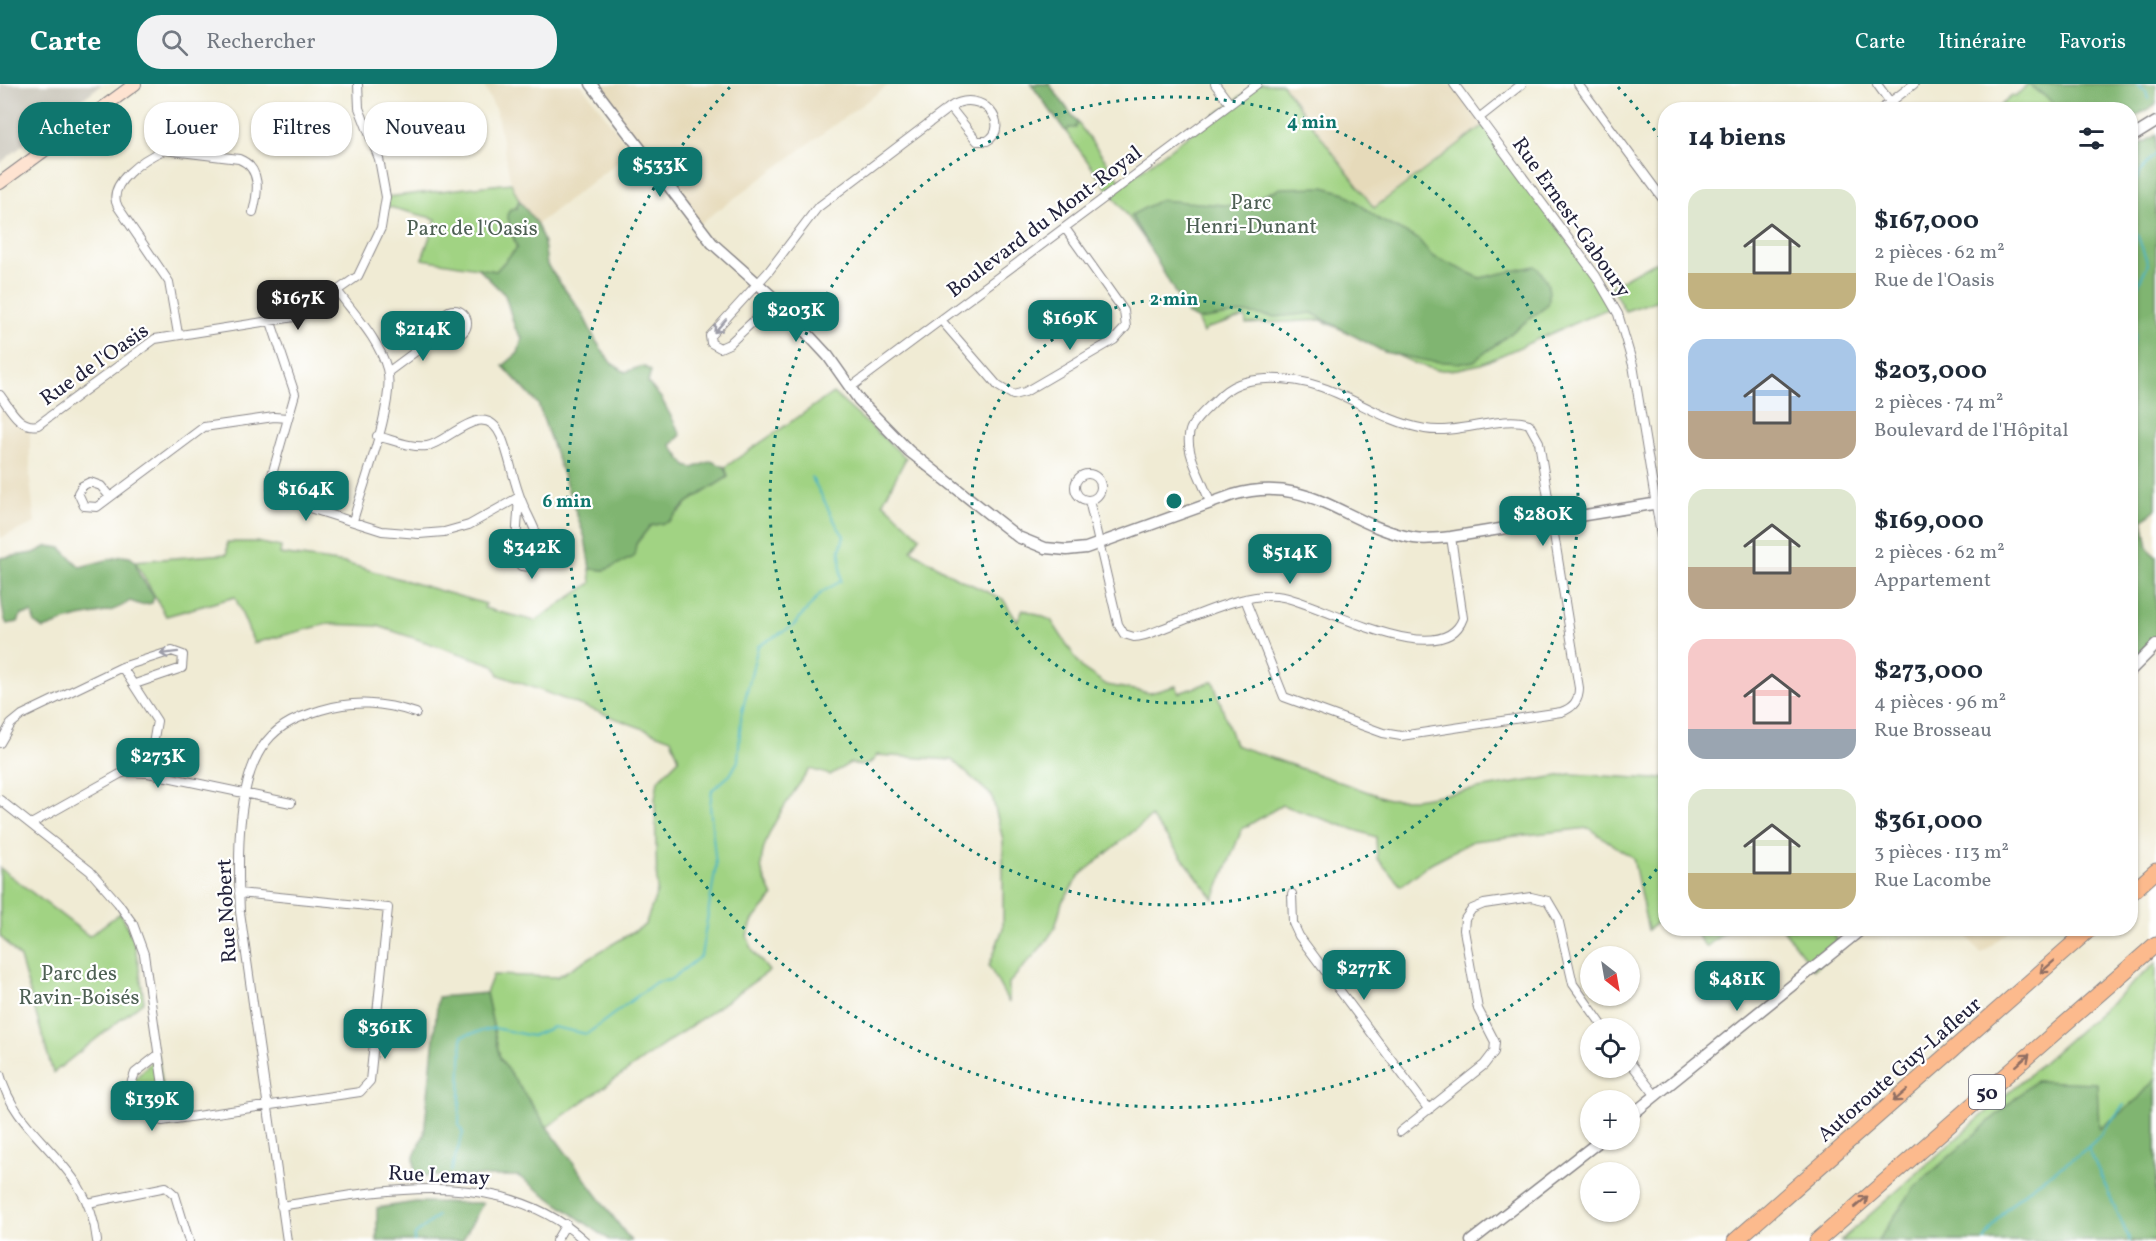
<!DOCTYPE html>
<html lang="fr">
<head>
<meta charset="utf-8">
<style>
  :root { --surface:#fff; --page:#f2f2f3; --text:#1f2937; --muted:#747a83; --accent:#0f766e }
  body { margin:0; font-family:Vollkorn,serif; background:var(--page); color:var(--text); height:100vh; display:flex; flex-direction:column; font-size:22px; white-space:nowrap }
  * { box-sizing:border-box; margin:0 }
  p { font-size:20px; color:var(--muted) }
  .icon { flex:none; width:33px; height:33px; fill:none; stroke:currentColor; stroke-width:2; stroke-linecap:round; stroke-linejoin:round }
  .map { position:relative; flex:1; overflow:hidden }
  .details { position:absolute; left:1658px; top:18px; width:480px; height:834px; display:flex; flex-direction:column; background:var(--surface); border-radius:24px; box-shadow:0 2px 4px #0004 }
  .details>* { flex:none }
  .banner { position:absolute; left:18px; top:18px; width:570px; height:54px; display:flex; gap:12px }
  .needle { width:39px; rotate:149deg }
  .controls { position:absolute; left:1580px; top:862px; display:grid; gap:12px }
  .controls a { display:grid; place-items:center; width:60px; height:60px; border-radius:50%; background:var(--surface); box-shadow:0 2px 4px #0004; font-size:30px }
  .price { position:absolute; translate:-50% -51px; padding:0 14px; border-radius:12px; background:var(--accent); color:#fff; font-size:20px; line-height:39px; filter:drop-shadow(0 2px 3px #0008) }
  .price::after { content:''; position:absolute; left:50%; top:36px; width:18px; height:14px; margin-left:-9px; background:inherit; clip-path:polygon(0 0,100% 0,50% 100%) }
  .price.on { background:#222; color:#fff }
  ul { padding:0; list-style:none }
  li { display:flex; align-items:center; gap:18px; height:150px; padding:0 30px }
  li span { display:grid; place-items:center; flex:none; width:168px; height:120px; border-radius:18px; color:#555 }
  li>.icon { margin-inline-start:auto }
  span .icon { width:72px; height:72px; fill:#fffc; stroke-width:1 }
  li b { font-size:26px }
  h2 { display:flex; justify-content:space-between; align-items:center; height:72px; padding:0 30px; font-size:26px }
  .pill { padding:0 21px; border-radius:24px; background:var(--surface); box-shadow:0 2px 4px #0004; font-size:21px; line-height:54px }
  .pill.on { background:var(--accent); color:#fff }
  header { display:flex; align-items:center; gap:36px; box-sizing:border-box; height:84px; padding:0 30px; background:var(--accent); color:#fff }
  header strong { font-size:28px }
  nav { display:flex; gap:33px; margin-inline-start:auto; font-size:21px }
  .search { width:420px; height:54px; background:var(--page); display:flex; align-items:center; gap:15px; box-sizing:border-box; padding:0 21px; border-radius:24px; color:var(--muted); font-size:22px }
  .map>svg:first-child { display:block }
</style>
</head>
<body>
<header>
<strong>Carte</strong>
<div class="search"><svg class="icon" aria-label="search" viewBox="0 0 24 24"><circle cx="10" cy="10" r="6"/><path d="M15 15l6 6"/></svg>Rechercher</div>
<nav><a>Carte</a><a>Itinéraire</a><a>Favoris</a></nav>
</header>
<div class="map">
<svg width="2156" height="1157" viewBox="0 0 2156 1157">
  <rect width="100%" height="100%" fill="#fff"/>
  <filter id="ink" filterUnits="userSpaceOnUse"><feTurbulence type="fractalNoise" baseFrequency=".0167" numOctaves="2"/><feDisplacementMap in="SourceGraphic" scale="12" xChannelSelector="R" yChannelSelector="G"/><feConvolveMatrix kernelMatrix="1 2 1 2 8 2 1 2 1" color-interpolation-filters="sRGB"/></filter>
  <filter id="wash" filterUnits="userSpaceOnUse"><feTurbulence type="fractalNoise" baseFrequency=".008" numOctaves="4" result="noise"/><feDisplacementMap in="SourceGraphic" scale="24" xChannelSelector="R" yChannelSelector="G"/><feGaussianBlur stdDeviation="1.35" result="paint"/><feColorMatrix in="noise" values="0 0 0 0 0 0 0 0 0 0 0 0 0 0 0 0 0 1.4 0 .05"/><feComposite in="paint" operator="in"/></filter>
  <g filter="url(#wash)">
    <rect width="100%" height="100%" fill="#f0ebd4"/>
    <path fill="#e6daba" d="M483,0h98l51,67 -95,73 -18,-24 -8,-17 -15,-72z
      M591,0h299l-192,141z
      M1282,0h172l30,41 -110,83z
      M0,311l30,32v54l5,42 -35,15z
      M1962,845h49l-30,25z"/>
    <path fill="#c8c4b8" d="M0,0h102l-102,79z"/>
    <path fill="#a1d383" stroke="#627a5f" stroke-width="1.5" d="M1031,0h18l74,100 134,-100h25l92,124 110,-83 130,181 -133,58 -28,6h-17l-22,-7 -93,-43 -75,4 -1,-7 -37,11 -5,5 -14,-33z
      M2028,0h1l32,25 -66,1 17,-14 3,1z
      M511,99l8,17 -10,26 8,22 -21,23 -74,-12 14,-40 -51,-13 1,-9z
      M1665,176v38l-40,13 -14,-25 41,-23z
      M833,309l73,65 -23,44 37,35 -9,13 44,27 48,22 14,22 6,-12 28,11 31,48 25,17 43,8 26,-7 3,7 34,-12 22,64 153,54h27l156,-25 83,5 11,-2v138l-17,15 -15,-72 -45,-30 -115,13 -42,22 -30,23 -24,-28 -1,-21 -94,-32 -40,24 -28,70 -63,-82 -71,58 -18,27 -7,26 -11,16 -35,39v20l-20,-37 14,-38v-88l-11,-44 -40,-36 -75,-5c-7,12 -14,12 -27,8l-20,12 -20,-6c-16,23 -54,72 -48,102 2,9 8,18 11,26l-20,23 -6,16 6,15 16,20 -222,156 -47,-69 -14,-65 7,-18 64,2 88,-52 12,-33 -2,-93 3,-19 21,-21 -8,-20 -172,-64 -5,-10 -116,-39 -51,-2 -73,19 -19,-46 -69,19 -31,-55 92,-7v-12h29l25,5 -1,7 65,9 141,41 -2,4 51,13 56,-38 -1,-14 15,1 31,-26 14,-18 31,-15 7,-9 40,-25 -3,-10z
      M0,784l89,68 31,-23c18,27 19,57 24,88l-91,72 -33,-115 -20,-22z
      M1692,845h36l-22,18z
      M1783,845h46l13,17 -28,23z
      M2156,879v278h-316z
      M158,971l10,65h-11l-27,-36z"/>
    <path fill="#80b571" stroke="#516c56" stroke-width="1.5" d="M1031,0h18l28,38 -1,6h-7l-3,4z
      M2029,0h127v20l-26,16v-10l-69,-1z
      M2156,51v374l-13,11 5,27 8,10v81l-26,24v-511z
      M1324,103l21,6 35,27 38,19 14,17 48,22 55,-12c12,10 16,23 13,39l-74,56 -11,2 -35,-2 -44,-9 -72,-39 -36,4 -33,-4 -45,7 -11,-6 -56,-99 29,-15 77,6 44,-18z
      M519,116l18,24 7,19 3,22 35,48 14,28 15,22 14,9 18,-6 8,5 -3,12 13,15 20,37 -10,10 15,21 7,2 18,-7 14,6 3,10 -40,25 -20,20 -18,4 -14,18 -2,13 -29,13 -15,-1 -5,-31 -47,-134 -35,-38 15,-13 4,-15 -7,-10 -10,-33 -27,-27 18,3 21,-23 -10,-33 3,-6 7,-1z
      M48,462l13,2 19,19 42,-11 8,1 5,4 4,13 15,23 -2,6 -11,2 -11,-4c-18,13 -35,12 -55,17 -10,2 -21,8 -32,11l-8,-6 -3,-10 -11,2 -3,7 -11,2c-7,-10 -7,-50 -7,-66l34,-5z
      M486,909l14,65 47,69 84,114h-20l-93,-65h-103l-1,-20 10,-21 14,-138z
      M2156,994v163h-279l38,-54 120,-106 62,2 2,46 37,-28z
      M416,1118l67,1 -21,38h-85v-33z"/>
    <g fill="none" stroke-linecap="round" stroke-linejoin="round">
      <path stroke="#48b5c3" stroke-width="2" d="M2137,0l9,7 2,8
        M2130,106l16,-26 10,-10
        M2130,149l7,1 11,30 -18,37
        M2130,236l5,15 -5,16
        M2088,1063l42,94
        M451,1087l12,-38 -4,-8 3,-89 32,-8 38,8 21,-9 34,7 69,-52 14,-2 31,-24 15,-90 -6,-60 2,-16 18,-15 8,-14 3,-45 17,-70 35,-20 29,-34 19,-11 -1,-31 4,-14c-14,-18 -20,-40 -33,-59
        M414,1157l1,-6 22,-19
        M1984,1157c29,-52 61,-59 103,-93 14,-11 25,-29 37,-43"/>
    </g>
  </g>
  <g filter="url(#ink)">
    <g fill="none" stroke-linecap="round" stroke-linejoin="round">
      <defs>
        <path id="minor" d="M1215,0l15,20
          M1454,0l142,192 22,38 15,51 32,195
          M1578,0l87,118
          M1877,0l13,18
          M1880,26l34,-26
          M1479,34l43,-34
          M338,208c18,24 41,48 49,77 9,32 -25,118 -34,152
          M776,216l-47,44 -9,4 -9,-5 -1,-7 59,-65 48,-63 133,-101c33,-21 62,20 37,34h-10l-27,-34
          M441 239a13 13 0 1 1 26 0a13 13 0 1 1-26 0Z
          M941,236l57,66 15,9 12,-3 89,-52 12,-13 -2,-16 -59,-83
          M271,238l24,72 -24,84v11l7,9 104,33 37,3 25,-2 25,-7 50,-28
          M178,250l-9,-52 -51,-75c-13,-23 27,-49 46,-57l75,9c23,9 19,34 14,53
          M388,288l55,-41
          M851,303l406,-303
          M0,311c10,13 19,34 38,30l117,-86 146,-23 57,-40 23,-48 5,-31 -7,-38 -20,-51 -1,-24
          M377,352c16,4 34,12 50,10 21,-3 57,-49 74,-10 9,21 12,45 21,66 6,16 25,44 17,60l-8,5 -10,-1 -6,-8 4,-61
          M1075 403a13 13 0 1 1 26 0a13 13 0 1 1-26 0Z
          M110,413l-9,-11 -11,-4 -8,4 -4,7 6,13 13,1 107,-80 70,-10 14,1
          M1089,416l29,124 6,10 10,3c10,0 20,-5 30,-9 33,-12 84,-38 119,-31 36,6 160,78 180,21l-12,-81
          M1210,419c-6,-22 -30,-55 -18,-77 6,-10 17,-19 25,-27 14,-15 29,-19 49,-20 68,-3 100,39 159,50 33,6 78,-15 104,-5l10,18 40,246c0,13 -6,20 -18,24l-160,24 -18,-3 -99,-36 -39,-98
          M122,583l50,-16 11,4 -1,13 -47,16
          M0,659l11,-19 11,-9 100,-48 35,54 -9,52
          M0,716l90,71 28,32 15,21 11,30 24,166
          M31,740l89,-50 7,-2 21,1 143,30
          M1292,810l1,29 6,13 130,174
          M158,971l-23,18 -6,16 24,29 9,3 198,-29 10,-11 18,-173 -149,-15
          M1629,977l27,35
          M0,990c17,68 89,86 97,167
          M1400,1048l84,-67 10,-13 1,-10 -17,-33 -14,-79 1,-11 7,-10 12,-5 47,-7 17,4 10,17 15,66 32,45
          M88,1119l78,-16 9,8 14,46
          M281,1122c100,-16 222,-41 304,35
          M287,1157l-47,-329c-2,-47 -5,-132 26,-170 15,-19 33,-25 55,-32 33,-10 62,-8 95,3
          M556,1157l10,-17"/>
        <path id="tertiary" d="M591,0l121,159 64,57 52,56 31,44 50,51 109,86 27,11 22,2 19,-2 147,-53c78,-22 112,31 181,43 12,2 25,0 37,-1l214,-35
          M2130,54l26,-16
          M2130,587l26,-26
          M1629,1033l234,-189
          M1471,1157l130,-101"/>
        <path id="secondary" d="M0,99l135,-99"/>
        <path id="motorway" d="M2130,810l26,-23
          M1735,1157l356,-313
          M1817,1157l339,-297"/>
      </defs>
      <use href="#minor" stroke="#898688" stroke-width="10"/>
      <use href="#tertiary" stroke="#898688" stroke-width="13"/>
      <use href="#secondary" stroke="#898688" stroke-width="14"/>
      <use href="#motorway" stroke="#898688" stroke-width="17"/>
      <use href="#minor" stroke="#fff" stroke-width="8"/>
      <use href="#tertiary" stroke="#fff" stroke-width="10"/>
      <use href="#secondary" stroke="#fee3d1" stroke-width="12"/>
      <use href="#motorway" stroke="#fcba8d" stroke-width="15"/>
    </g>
    <defs><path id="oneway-shaft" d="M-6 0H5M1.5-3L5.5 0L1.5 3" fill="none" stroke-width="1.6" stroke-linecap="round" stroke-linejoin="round" transform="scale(1.5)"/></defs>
    <g stroke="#9c9ca7">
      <use href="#oneway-shaft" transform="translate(720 242) rotate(132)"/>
      <use href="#oneway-shaft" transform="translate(169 569) rotate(173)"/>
    </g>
    <g stroke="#8f6e64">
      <use href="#oneway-shaft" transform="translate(2047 883) rotate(139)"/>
      <use href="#oneway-shaft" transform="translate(2023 976) rotate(-41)"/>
      <use href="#oneway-shaft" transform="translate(1900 1012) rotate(139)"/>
      <use href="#oneway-shaft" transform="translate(1861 1118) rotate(-41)"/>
    </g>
  </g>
  <g fill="none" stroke="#0f766e" stroke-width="3" stroke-dasharray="3 6">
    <circle cx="1174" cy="417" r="202"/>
    <circle cx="1174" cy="417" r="404"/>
    <path d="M1662 778A607 607 0 1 1 730 3M1618 3A607 607 0 0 1 1662 56"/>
  </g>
  <g text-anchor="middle" stroke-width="4.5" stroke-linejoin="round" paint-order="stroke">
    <rect fill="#fff" stroke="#646476" stroke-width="1.5" x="1969" y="991" width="36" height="34" rx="4.5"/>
    <g font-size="20" font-weight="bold" fill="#22223b">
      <text x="1987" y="1015">50</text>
    </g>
    <g font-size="21" fill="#4e6054" stroke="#fff">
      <text x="1251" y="125">Parc<tspan x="1251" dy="24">Henri-Dunant</tspan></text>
      <text x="472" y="151">Parc de l'Oasis</text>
      <text x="79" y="896">Parc des<tspan x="79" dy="24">Ravin-Boisés</tspan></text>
    </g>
    <g font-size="21" fill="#22223b" stroke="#fff">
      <text transform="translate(1572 133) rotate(55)" y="7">Rue Ernest-Gaboury</text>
      <text transform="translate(1044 137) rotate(-37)" y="7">Boulevard du Mont-Royal</text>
      <text transform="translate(94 280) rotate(-35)" y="7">Rue de l'Oasis</text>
      <text transform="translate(226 827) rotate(-93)" y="7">Rue Nobert</text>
      <text transform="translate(1899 985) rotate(-41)" y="7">Autoroute Guy-Lafleur</text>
      <text transform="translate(439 1091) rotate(3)" y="7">Rue Lemay</text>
    </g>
  </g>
  <circle cx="1174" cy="417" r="9" fill="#0f766e" stroke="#fff" stroke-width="3"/>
  <g font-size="18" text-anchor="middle" font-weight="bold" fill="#0f766e" stroke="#fff" stroke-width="4.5" stroke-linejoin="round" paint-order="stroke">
    <text x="1312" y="44">4 min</text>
    <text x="1174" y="221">2 min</text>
    <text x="567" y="423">6 min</text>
  </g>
</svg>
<div class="controls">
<a><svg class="needle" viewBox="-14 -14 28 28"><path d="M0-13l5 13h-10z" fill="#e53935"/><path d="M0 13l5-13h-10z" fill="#747a83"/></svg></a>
<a><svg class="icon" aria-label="locate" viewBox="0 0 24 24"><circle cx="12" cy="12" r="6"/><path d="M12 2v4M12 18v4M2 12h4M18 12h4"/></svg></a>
<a>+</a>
<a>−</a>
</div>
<b class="price" style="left:660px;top:114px">$533K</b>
<b class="price on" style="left:298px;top:247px">$167K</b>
<b class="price" style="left:796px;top:259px">$203K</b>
<b class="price" style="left:1070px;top:267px">$169K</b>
<b class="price" style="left:423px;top:278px">$214K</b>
<b class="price" style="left:306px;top:438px">$164K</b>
<b class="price" style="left:1543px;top:463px">$280K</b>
<b class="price" style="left:532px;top:496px">$342K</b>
<b class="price" style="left:1290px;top:501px">$514K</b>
<b class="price" style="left:158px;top:705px">$273K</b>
<b class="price" style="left:1364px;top:917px">$277K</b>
<b class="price" style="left:1737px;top:928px">$481K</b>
<b class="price" style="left:385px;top:976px">$361K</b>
<b class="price" style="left:152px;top:1048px">$139K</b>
<div class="banner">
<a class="pill on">Acheter</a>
<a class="pill">Louer</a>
<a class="pill">Filtres</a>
<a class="pill">Nouveau</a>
</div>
<section class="details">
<h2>14 biens<svg class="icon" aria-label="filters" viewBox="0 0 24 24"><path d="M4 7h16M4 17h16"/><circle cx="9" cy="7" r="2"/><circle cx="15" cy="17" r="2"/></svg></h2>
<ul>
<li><span style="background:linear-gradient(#dfe7d0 70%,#c2b280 0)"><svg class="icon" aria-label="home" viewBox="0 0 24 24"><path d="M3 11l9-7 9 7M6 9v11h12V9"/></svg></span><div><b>$167,000</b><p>2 pièces · 62 m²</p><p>Rue de l'Oasis</p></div></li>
<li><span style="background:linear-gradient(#a9c7e8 60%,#b9a48a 0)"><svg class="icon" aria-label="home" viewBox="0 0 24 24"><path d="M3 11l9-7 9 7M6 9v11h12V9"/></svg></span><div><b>$203,000</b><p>2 pièces · 74 m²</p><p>Boulevard de l'Hôpital</p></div></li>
<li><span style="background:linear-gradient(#dfe7d0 65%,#b9a48a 0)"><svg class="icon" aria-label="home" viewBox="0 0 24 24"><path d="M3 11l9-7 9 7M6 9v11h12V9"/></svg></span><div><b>$169,000</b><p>2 pièces · 62 m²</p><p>Appartement</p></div></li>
<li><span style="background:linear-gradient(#f6c9c9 75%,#9aa5b1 0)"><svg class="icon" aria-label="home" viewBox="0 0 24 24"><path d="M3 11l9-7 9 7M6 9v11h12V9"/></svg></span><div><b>$273,000</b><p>4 pièces · 96 m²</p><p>Rue Brosseau</p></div></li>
<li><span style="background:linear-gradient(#dfe7d0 70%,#c2b280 0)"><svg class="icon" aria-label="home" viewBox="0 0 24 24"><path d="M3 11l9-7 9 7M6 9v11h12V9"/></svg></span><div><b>$361,000</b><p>3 pièces · 113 m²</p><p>Rue Lacombe</p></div></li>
</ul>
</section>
</div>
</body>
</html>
